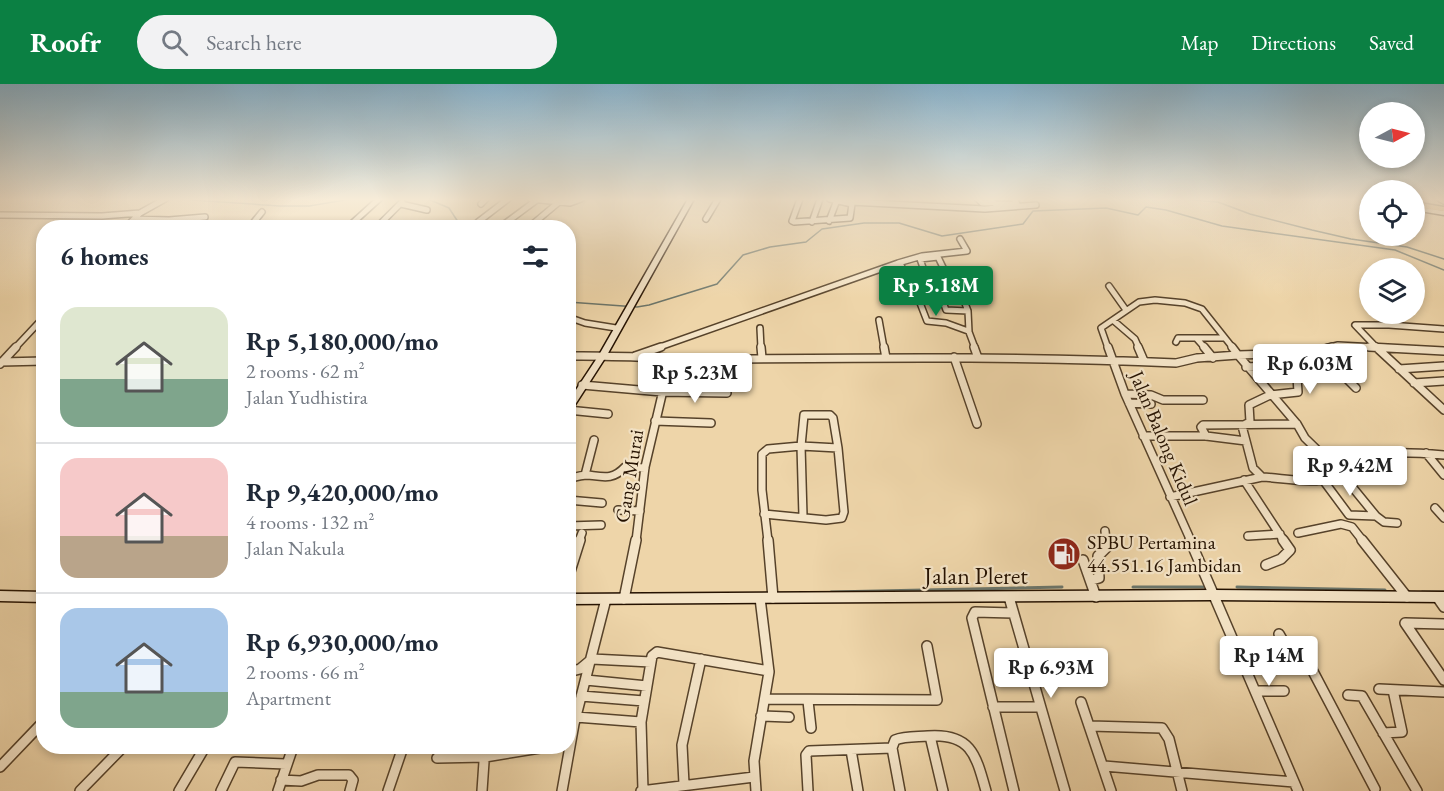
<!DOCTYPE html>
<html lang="en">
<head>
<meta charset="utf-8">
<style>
  :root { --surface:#fff; --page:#f2f2f3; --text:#1f2937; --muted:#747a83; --line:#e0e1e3; --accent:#0b8043 }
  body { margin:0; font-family:"EB Garamond",serif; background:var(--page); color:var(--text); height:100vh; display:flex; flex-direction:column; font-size:22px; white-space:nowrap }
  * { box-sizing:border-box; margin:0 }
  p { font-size:20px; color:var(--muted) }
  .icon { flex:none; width:33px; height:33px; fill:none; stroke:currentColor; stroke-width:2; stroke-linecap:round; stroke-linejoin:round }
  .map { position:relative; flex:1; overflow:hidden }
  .sheet { position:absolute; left:36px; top:136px; width:540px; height:534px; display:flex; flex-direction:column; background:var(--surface); border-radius:24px; box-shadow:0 3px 9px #0003 }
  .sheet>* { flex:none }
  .needle { width:39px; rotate:83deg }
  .buttons { position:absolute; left:1359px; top:18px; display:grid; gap:12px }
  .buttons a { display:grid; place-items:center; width:66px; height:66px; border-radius:50%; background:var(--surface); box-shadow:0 3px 9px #0003; font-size:30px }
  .price { position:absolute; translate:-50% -51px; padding:0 14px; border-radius:6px; background:#fff; color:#222; font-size:20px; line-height:39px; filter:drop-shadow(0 2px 3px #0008) }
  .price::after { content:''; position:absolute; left:50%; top:36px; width:18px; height:14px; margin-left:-9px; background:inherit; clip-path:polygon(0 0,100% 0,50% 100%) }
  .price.current { background:var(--accent); color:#fff }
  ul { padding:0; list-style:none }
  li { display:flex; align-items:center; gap:18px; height:150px; padding:0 24px }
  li+li { border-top:2px solid var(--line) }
  li span { display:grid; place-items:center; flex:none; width:168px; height:120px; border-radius:18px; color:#555 }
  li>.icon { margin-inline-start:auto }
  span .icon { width:72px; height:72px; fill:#fffc; stroke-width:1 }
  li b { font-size:26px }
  h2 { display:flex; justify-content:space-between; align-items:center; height:72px; padding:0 24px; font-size:26px }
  header { display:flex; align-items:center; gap:36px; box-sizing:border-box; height:84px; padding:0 30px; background:var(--accent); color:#fff }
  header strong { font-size:28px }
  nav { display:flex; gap:33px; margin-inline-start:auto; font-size:21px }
  .search { width:420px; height:54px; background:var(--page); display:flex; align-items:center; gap:15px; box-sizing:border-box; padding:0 21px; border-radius:33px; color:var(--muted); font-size:22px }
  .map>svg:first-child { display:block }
</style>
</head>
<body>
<header>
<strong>Roofr</strong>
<div class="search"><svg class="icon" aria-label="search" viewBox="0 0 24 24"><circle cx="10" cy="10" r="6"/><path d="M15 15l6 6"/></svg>Search here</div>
<nav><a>Map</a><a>Directions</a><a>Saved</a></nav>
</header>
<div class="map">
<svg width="1444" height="707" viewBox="0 0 1444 707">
  <rect width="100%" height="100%" fill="#eed5a9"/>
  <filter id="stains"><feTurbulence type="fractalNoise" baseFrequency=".00333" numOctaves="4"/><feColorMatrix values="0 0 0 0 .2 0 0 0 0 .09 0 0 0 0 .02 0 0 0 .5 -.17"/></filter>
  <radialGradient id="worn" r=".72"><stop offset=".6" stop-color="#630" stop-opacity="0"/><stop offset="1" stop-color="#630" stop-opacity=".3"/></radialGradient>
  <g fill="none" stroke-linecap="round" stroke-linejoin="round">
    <path stroke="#6b756a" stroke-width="1.5" d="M177,115l103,7h29l42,-7
      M428,115l21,9 13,20
      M1182,115l36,3 32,12 62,16 39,9 56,8 37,12
      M568,218l69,5 12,-2 68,-21 26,-29 27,-8 36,-5 16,-13 42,-6h35l43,13 81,-12 10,-13 73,-3 32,7 8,-8 20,3 56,16 173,24 49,20"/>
    <path stroke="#6b756a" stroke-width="3" d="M1133,503h72
      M1237,503l148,3
      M831,508l231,-5
      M1422,508h22"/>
    <defs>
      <path id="street-far2" d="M531,115l39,4 11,-4
        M800,115l-8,22 2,1 56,-4 2,-14 -22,-5
        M978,115l4,4h11
        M991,115l4,5h22l-2,-4
        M1440,115l4,2
        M851,118l134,7 51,-4
        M401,120l26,6
        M481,120l5,-5
        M0,131l102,1 38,-3
        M135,135l34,1 36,-3
        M706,135l12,-20
        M829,137l8,-21
        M812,138l8,-23
        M377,143l14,1
        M125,144l15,-15 25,-14
        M249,144l13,-16
        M296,144l15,-3 23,3
        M347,144l32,-29
        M376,144l26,-26
        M490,144l-11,-3 -1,-3 30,-23
        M499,144l39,-29
        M528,144l31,-26
        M912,198l-4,-1 -7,-16 -18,5 4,14 26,1
        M928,198l-8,-23 18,-2 12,25
        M936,198l10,28 22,1
        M1109,202l17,24
        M568,233l17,6 31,5
        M879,236l5,28
        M1114,237l21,18 4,9
        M1389,241l55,4
        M760,244l1,20
        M968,247l-22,-8 -19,-2 -15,-39 45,1 11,28 1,21 6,16
        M1197,255l8,9
        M1176,258l2,-4h45
        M15,264l29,-31
        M657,264l241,-85 24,-7 45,-5 -7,-12
        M1108,264l-7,-20 38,-26 16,-2 30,3 17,6 31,39
        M1326,264l12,-3 58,3
        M1377,264l-22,-23h34l-10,-11"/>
      <path id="street-far1" d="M761,263l1,11
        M884,263l2,11
        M974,263l4,11
        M1108,263l17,47 66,147
        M1138,263l6,14
        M1204,263l9,11
        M1232,263l6,8 71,-2 23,-6
        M1369,263l75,4
        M1376,263l68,63
        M1318,266l38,38
        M568,272c50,-1 100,3 150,3 153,-1 305,-3 458,4l21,-5 41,-3 59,69 8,14 35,34 36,44 8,6 13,1
        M635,272l26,-9
        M954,273l23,67
        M729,274v11
        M1,278l43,-1
        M0,280l16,-17
        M1246,283l43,-2
        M1399,285l45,-3
        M1414,299l30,-2
        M582,301l80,7 65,1
        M1125,310l26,1 12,5h40
        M1129,319l22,1
        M568,326l40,4
        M804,331h26l3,3 5,30 -37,-2z
        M655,337l56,2
        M1143,352h63l40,5 7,27 9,9 -92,20
        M1206,352l-5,-9 2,-2 94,-1
        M1246,357l-4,-15 8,-4 -1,-17 21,-10 28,-3 -1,-15 -10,-15
        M801,362l2,70
        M1426,369l18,22
        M585,391l9,-35
        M1262,393c19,1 41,6 60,3 15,-2 17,-12 26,-18 19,-13 73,-9 96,-7
        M568,395c7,-2 13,-4 20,-4 16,2 25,5 37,-8l20,1
        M1244,396l40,61
        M1323,396l26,35 27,1
        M568,416l34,3
        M1435,424l9,10
        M618,426l22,1
        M764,430l62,6 16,-2 2,-6 -6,-64
        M568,442l33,-1
        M1105,447l1,10
        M1298,449l43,-9 11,3 11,14
        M1248,452l32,-2
        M579,457l3,-8
        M636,457l9,-74 20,-85v-23
        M768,457l-6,-51v-36l6,-5 33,-3"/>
      <path id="street" d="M768,456l5,58
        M1190,456l108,251
        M1362,456l45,57
        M1083,476l13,37
        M1266,481l15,-6 9,-9 -7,-10
        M568,494l12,-38
        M1092,496l7,-2 -1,-22 9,-9 -1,-7
        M1009,513l56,194
        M1437,513l7,10
        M624,515l12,-59
        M1013,529l-38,-1 -3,6 42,173
        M1444,540l-39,-1 39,57
        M1279,550l11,19
        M1239,565l51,4 17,7 68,129
        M568,588l12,-3 12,-10 59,3
        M586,596l61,6 -6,36 2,68
        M647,602l5,-30 5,-4 112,19
        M1379,605l65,3
        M1256,607h28
        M1348,611l14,1 55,95
        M581,612l63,5
        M766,615l171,1 -10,-54
        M808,617l3,27
        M1081,618l30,89
        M993,623h46
        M761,632l28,1
        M576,633l65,5
        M1090,642l72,2 7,11 13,52
        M1383,649l19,-1 -9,-42
        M930,652l13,55
        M851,666l7,41
        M437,674l48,-1 61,-10
        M1104,682l190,16
        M0,683l44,-46
        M281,696l20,1 17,-6h31l4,5 -3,11
        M684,700l-2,-39 19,-86
        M80,707l43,-44
        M179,707l26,-44
        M221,707l14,-29 51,2
        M278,707l15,-44
        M388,707l15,-44
        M482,707l3,-44
        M562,707l12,-67 32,-125
        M641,707l113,-14
        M756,707l-2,-30 15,-89 -9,-74
        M808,707l-2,-36 3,-4 83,-3
        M900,707l-8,-43 3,-8c10,-4 23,-3 33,-4 43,-3 48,19 58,55"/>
      <path id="secondary" d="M688,115h6l-87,156 -36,56 -3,1v-10l31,-47z
        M1414,122l30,5v4l-30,-5z
        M1213,506l231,2v10l-231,-2 -645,4v-10z
        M0,507l44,1v10l-44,-1z"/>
      <path id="highway" d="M1414,118l30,5v4l-30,-4z"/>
    </defs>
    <use href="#street-far2" stroke="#56422a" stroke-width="8"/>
    <use href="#street-far1" stroke="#56422a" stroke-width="10"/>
    <use href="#street" stroke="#56422a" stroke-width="12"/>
    <use href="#secondary" stroke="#241100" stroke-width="3"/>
    <use href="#highway" stroke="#241100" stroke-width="3"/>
    <use href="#street-far2" stroke="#f4e4c7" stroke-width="5"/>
    <use href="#street-far1" stroke="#f4e4c7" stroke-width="7"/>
    <use href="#street" stroke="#f4e4c7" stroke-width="9"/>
    <use href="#secondary" fill="#f4e4c7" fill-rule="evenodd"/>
    <use href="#highway" fill="#e7ba74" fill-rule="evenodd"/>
  </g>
  <linearGradient id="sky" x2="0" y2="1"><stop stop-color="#89b6d2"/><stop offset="0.54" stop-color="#f7ecd8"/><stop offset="1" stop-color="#f7ecd8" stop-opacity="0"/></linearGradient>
  <rect width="1444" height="214" fill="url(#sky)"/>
  <defs>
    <symbol id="fuel-disc" viewBox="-11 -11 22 22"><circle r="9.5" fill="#8f2418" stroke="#f4e4c7"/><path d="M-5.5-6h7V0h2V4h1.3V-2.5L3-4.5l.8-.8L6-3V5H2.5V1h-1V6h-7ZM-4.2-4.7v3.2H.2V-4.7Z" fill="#fff"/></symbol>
  </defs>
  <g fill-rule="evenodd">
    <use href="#fuel-disc" x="1045" y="451" width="38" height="38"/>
  </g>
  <g text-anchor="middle" stroke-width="4.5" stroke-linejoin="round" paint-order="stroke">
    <g font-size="20" fill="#241100" stroke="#f4e4c7">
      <text transform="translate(1164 354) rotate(67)" y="7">Jalan Balong Kidul</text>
      <text transform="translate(629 392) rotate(-81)" y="7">Gang Murai</text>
    </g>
    <g font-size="20" fill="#241100" stroke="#f4e4c7" text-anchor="start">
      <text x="1087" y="465">SPBU Pertamina<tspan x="1087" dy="23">44.551.16 Jambidan</tspan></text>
    </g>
    <g font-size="24" fill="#241100" stroke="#f4e4c7">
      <text x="976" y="500">Jalan Pleret</text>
    </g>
  </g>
  <rect width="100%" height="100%" filter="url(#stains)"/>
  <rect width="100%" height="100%" fill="url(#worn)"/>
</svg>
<div class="buttons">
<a><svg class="needle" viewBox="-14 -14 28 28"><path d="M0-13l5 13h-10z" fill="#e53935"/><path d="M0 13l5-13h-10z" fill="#747a83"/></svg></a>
<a><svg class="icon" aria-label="locate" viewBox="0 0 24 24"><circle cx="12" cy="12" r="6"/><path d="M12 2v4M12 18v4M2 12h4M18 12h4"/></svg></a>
<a><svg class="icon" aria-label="layers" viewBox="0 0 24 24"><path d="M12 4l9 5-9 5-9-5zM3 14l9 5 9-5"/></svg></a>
</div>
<b class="price current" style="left:936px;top:233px">Rp 5.18M</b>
<b class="price" style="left:1310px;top:311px">Rp 6.03M</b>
<b class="price" style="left:695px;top:320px">Rp 5.23M</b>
<b class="price" style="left:1350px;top:413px">Rp 9.42M</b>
<b class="price" style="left:1269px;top:603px">Rp 14M</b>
<b class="price" style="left:1051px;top:615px">Rp 6.93M</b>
<section class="sheet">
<h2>6 homes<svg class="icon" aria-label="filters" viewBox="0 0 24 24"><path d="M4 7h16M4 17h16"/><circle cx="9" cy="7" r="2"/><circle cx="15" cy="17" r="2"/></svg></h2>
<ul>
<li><span style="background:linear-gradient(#dfe7d0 60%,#7fa58c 0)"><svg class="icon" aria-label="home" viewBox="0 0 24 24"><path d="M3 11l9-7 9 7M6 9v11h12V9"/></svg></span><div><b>Rp 5,180,000/mo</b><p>2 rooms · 62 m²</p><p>Jalan Yudhistira</p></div></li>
<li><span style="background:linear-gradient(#f6c9c9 65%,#b9a48a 0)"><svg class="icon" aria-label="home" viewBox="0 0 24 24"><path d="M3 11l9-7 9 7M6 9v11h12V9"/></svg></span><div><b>Rp 9,420,000/mo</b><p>4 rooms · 132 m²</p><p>Jalan Nakula</p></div></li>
<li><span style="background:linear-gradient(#a9c7e8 70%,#7fa58c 0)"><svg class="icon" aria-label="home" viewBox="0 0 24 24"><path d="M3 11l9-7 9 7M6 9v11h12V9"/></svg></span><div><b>Rp 6,930,000/mo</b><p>2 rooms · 66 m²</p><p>Apartment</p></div></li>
</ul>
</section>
</div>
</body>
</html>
